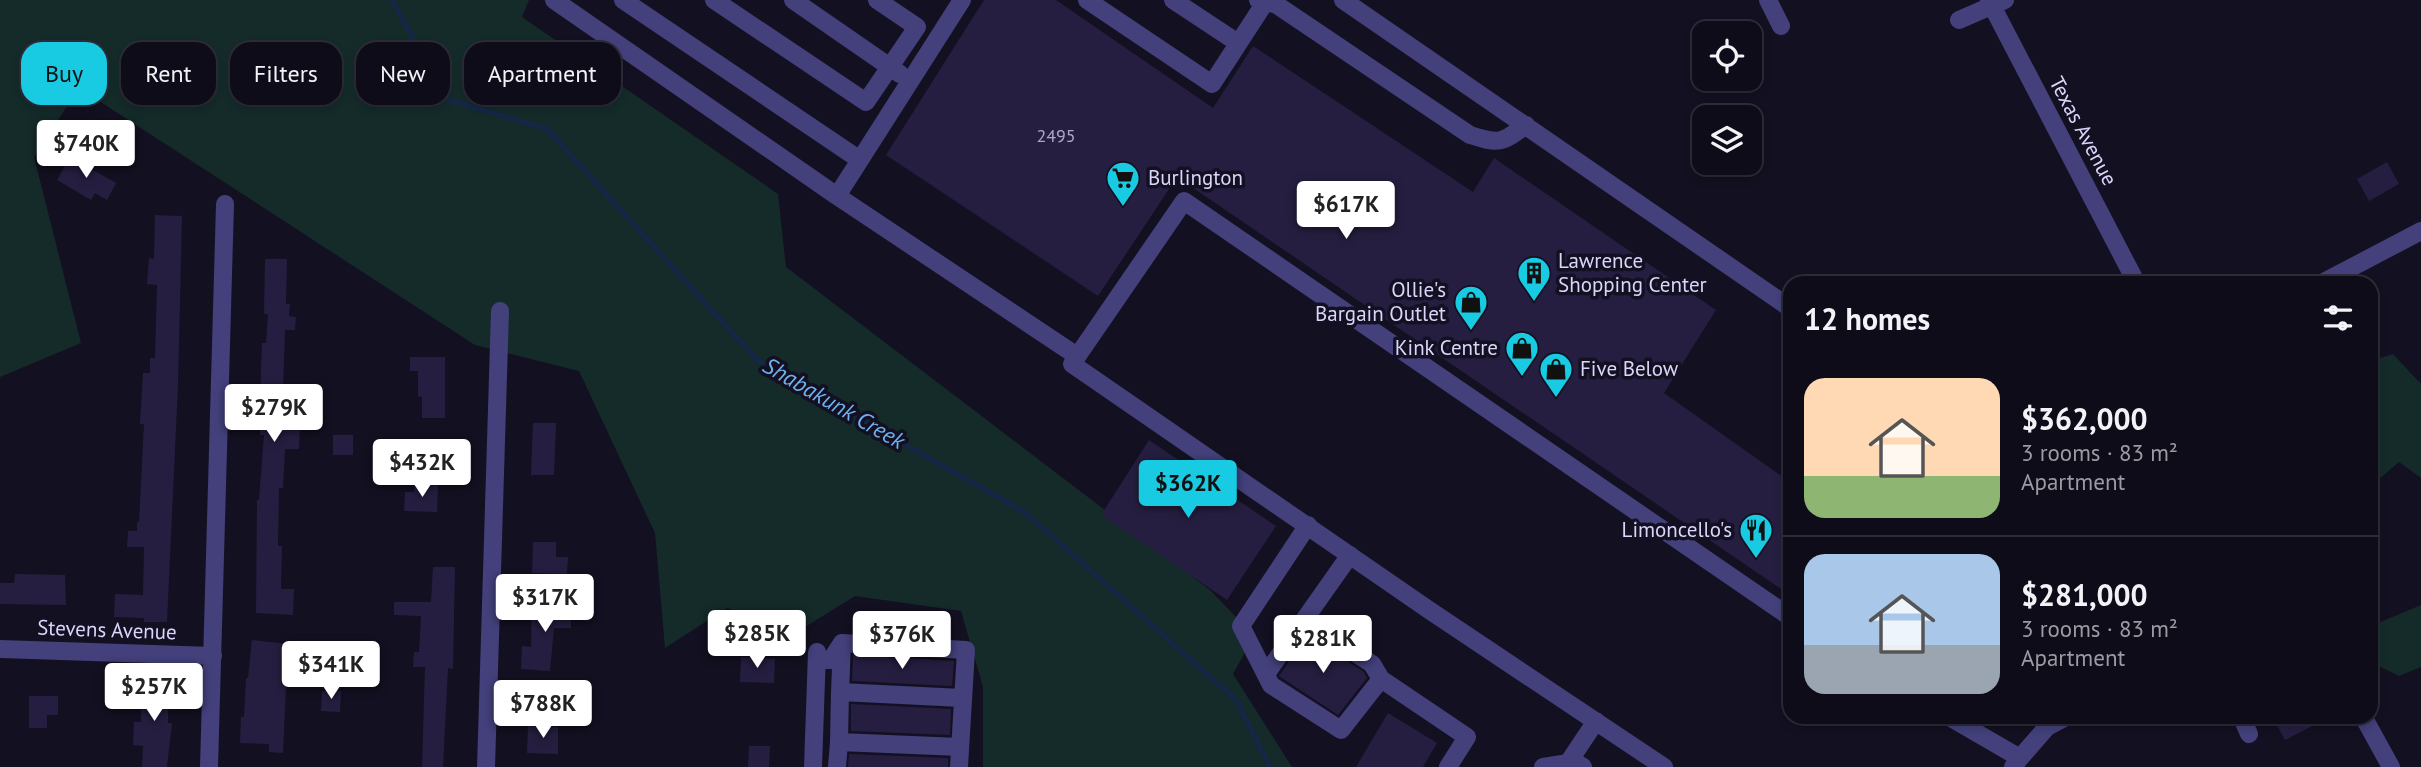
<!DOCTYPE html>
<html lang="en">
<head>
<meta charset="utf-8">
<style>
  :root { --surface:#0e0c19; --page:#171522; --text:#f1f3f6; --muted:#9b9ba2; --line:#2e2c38; --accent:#18cbe3 }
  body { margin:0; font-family:"PT Sans",sans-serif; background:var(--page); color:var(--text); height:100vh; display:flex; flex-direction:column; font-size:26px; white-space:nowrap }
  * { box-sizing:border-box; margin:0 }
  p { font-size:23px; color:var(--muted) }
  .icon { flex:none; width:38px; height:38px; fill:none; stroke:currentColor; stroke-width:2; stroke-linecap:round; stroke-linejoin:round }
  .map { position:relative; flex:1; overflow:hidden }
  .drawer { position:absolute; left:1783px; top:276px; width:595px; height:448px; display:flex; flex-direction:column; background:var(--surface); border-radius:21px; box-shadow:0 4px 10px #0003,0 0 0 2px var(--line) }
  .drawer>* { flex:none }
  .banner { position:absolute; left:21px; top:42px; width:665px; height:63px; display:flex; gap:14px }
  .controls { position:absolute; left:1692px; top:21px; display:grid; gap:14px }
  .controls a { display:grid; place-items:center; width:70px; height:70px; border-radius:14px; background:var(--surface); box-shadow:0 4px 10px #0003,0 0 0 2px var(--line); font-size:35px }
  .price { position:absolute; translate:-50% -60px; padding:0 16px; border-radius:7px; background:#fff; color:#222; font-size:23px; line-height:46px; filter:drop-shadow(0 2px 4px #0008) }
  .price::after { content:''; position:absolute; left:50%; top:42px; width:21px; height:16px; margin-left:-10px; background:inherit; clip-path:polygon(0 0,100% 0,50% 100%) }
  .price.current { background:var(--accent); color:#111 }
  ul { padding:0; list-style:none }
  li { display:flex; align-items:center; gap:21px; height:175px; padding:0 21px }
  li+li { border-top:2px solid var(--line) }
  li span { display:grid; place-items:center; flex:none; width:196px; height:140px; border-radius:21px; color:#555 }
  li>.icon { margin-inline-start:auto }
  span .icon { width:84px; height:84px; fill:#fffc; stroke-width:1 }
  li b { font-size:30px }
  h2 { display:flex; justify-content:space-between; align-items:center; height:84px; padding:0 21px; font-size:30px }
  .chip { padding:0 24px; border-radius:21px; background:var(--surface); box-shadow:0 4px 10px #0003,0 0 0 2px var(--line); font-size:24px; line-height:63px }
  .chip.current { background:var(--accent); color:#111 }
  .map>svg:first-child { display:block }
</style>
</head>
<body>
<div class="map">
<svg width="2421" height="767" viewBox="0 0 2421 767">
  <rect width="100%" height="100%" fill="#131021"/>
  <path fill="#142b2a" d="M0,0h529l-7,17 256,177 8,73 424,323 44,46 -21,38 59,93h-309v-80l-22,-76 -106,-15 -58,36 -70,-24 -62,40 -10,-115 -76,-162 -104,-26 -396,-257 -45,69 47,186 -81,34z
    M2393,354l28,30v94l-22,-16 -28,24v-125z
    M2421,605v62l-22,9 -26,-13 -2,-37z"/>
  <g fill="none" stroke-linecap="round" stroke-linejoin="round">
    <path stroke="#152747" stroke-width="5" d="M392,0l54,99 101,30 211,232 268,152 210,187 34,67"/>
  </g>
  <path fill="#261e40" d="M984,0h72l157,108 40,-62 220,146 21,-34 222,152 -52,83 126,89v113l-613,-418 -79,119 -212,-141z
    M70,157l46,26 -9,17 -12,-7 -4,7 -34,-20z
    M2387,162l12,22 -30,17 -12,-22z
    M155,215l27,1 -4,169 -11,237h-23v-4l-30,-1 1,-23 28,1 1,-48h-17l1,-16h9v-9h2l5,-98h-4l3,-51h7v-15h5l2,-73 -10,-1 2,-26 5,1z
    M265,259h22l-1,45h4l-1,12 7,1 -1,13h-10l-3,92 18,1 -1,26h-14l-2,39h-4l-1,58h4l-1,43h13l-1,26 -37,-2 1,-113h2l5,-65h-4l1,-67 1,-25h4l2,-29h-4z
    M410,357h35v61h-23v-21l-4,-1v-25h-8z
    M533,423h23l-2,52h-23z
    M333,435h20v20h-20z
    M1149,440l127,86 -49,74 -126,-85z
    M414,484l24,1 -1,27 -33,-1 1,-19h9z
    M533,542h23v15h12l-1,17 -35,-1z
    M433,567h22l-2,102 -5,-1 -5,99h-21l3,-100h-12l1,-15h5l2,-36 -27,-1v-13h37z
    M15,574l50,1 1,30 -66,-1v-21h14z
    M532,603h39v25h-17l-4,43 -29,-2 1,-23 9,1z
    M1307,635l57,37 3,6 -29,37 -59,-39z
    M252,640l36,4 -5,109 -14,-1v-8l-29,-1 1,-26h3l2,-39h2z
    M853,655l101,6 -2,25 -100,-5z
    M741,657l34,2 -1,24 -34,-1z
    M142,678l27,1 -1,44h4l-5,44h-25l1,-21 -10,-1 1,-23h7z
    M322,691h19l-1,21 -19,-1z
    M29,696h29v19h-11v13h-18z
    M851,704l100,5 -1,26 -99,-4z
    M1388,713l49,30 -14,24h-67z
    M2273,718h55l-43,22z
    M528,726l30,1v27l-31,-1z
    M749,746h21l-1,21h-21z
    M849,754l99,4v9h-100z"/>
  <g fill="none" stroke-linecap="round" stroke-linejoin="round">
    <path stroke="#43407b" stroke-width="18" d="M554,0l283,196
      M623,0l237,160
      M714,0l152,102 51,-75 -40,-27
      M793,0l107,74
      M962,0l-125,196 240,160
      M1087,0l125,84 52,-80
      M1173,0l65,43
      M1258,0l6,4 10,-1 196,132c29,9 31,9 56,-10
      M1343,0l447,308
      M1768,0l13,26
      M1989,0l148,284
      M1959,20l46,-20
      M2320,284l101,-53
      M1308,525l-67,101 30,59 70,45 40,-51 86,58 -19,30
      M1305,620l67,44 9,15
      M0,649l213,7
      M817,660h14l11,-17 124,7 -7,117
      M1266,674l84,-119
      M840,692l2,-49
      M1951,718l69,40 -7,9
      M2242,718l7,16
      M2364,718l27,49
      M960,747l-121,-5 1,-50 122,6
      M2020,758l27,-31 17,-9
      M1568,763l28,-42
      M209,767l16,-563
      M486,767l14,-456
      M813,767l4,-115
      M837,767l2,-25
      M1543,767l32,-5 8,5
      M1664,767l-235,-157 -357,-246 112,-163 606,416"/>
  </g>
  <defs>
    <symbol id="supermarket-pin" viewBox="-11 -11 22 30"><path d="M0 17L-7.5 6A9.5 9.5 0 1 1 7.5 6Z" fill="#18cbe3" stroke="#131021"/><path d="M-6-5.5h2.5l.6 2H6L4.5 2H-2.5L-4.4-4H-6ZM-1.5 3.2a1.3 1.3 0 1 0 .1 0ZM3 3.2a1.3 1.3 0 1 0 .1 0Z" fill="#111"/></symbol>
    <symbol id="building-pin" viewBox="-11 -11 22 30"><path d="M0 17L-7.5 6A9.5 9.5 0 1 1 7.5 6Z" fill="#18cbe3" stroke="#131021"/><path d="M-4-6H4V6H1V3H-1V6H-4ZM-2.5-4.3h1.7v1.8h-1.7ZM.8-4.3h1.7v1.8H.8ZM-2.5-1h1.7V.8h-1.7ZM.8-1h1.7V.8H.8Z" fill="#111"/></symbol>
    <symbol id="shop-pin" viewBox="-11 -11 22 30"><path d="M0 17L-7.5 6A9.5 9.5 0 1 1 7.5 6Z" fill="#18cbe3" stroke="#131021"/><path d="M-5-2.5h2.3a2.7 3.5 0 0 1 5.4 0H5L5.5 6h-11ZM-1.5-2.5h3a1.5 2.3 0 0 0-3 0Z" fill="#111"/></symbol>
    <symbol id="restaurant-pin" viewBox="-11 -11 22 30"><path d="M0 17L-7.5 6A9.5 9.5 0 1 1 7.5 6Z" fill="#18cbe3" stroke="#131021"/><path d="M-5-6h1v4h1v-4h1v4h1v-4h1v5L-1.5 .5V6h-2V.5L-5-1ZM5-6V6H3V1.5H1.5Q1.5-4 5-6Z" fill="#111"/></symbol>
  </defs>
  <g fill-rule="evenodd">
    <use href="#supermarket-pin" x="1104" y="159" width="38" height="52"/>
    <use href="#building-pin" x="1515" y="254" width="38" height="52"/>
    <use href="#shop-pin" x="1452" y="283" width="38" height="52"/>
    <use href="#shop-pin" x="1503" y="329" width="38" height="52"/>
    <use href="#shop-pin" x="1537" y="350" width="38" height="52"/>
    <use href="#restaurant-pin" x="1737" y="511" width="38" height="52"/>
  </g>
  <g text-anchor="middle" stroke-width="7" stroke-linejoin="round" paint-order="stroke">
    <g font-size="18" fill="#ada7cc">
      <text x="1056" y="142">2495</text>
    </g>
    <g font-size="21" fill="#dad5fb" stroke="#131021">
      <text transform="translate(2083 131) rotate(62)" y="7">Texas Avenue</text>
      <text transform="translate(107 630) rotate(2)" y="7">Stevens Avenue</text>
    </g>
    <g font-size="21" fill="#dad5fb" stroke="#131021" text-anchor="start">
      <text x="1148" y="185">Burlington</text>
      <text x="1558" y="268">Lawrence<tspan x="1558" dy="24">Shopping Center</tspan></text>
      <text x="1446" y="297" text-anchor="end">Ollie's<tspan x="1446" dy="24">Bargain Outlet</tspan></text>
      <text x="1498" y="355" text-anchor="end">Kink Centre</text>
      <text x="1580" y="376">Five Below</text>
      <text x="1732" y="537" text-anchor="end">Limoncello's</text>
    </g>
    <g font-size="23" font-style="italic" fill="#6eb1f0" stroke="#131021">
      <text transform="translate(834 403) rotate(30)" y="8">Shabakunk Creek</text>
    </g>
  </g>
</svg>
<div class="controls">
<a><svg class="icon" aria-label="locate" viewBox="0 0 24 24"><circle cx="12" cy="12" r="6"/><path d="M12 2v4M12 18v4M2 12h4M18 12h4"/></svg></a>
<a><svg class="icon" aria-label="layers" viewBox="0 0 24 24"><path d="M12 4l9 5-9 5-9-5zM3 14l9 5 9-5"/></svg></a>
</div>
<b class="price" style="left:86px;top:180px">$740K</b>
<b class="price" style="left:1346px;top:241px">$617K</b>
<b class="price" style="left:274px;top:444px">$279K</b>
<b class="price" style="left:422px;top:499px">$432K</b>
<b class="price current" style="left:1188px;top:520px">$362K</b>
<b class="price" style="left:545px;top:634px">$317K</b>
<b class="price" style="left:757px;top:670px">$285K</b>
<b class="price" style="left:902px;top:671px">$376K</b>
<b class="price" style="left:1323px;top:675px">$281K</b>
<b class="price" style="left:331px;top:701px">$341K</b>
<b class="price" style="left:154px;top:723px">$257K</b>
<b class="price" style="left:543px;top:740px">$788K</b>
<div class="banner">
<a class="chip current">Buy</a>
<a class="chip">Rent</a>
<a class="chip">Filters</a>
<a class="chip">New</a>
<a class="chip">Apartment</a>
</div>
<section class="drawer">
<h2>12 homes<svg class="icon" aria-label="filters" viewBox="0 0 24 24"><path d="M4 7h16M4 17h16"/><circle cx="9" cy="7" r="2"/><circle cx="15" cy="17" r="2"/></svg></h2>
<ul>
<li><span style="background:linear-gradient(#ffd9b3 70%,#8fb573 0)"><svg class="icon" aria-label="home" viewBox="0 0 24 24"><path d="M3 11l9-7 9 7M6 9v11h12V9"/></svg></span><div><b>$362,000</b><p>3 rooms · 83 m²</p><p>Apartment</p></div></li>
<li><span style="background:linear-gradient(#a9c7e8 65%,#9aa5b1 0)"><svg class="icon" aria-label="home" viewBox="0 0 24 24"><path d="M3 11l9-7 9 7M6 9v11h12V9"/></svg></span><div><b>$281,000</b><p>3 rooms · 83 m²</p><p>Apartment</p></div></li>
</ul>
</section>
</div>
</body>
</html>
